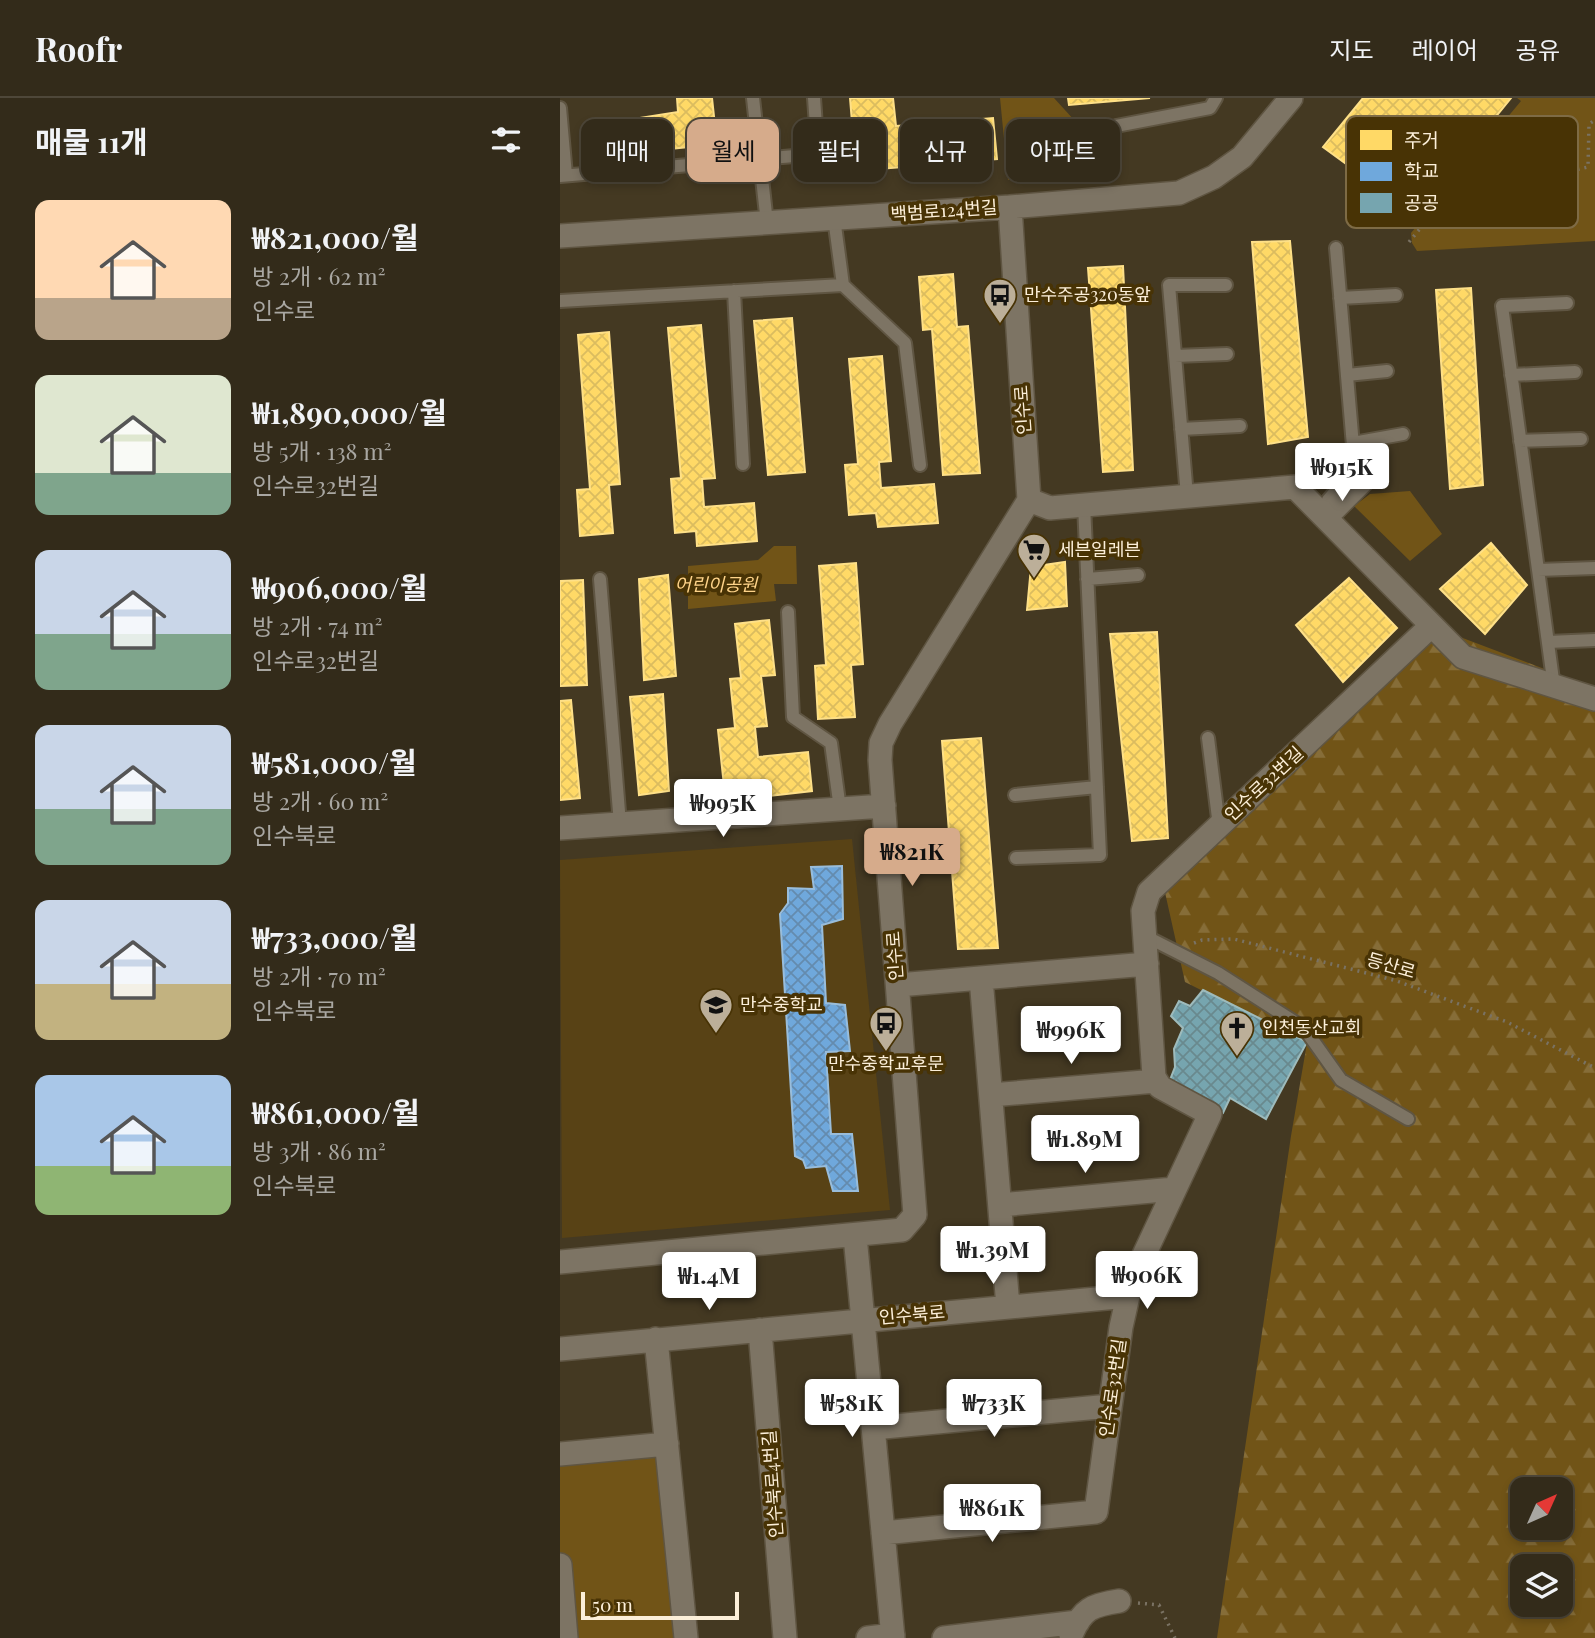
<!DOCTYPE html>
<html lang="ko">
<head>
<meta charset="utf-8">
<style>
  :root { --surface:#332b1a; --page:#3e3727; --text:#f1f3f6; --muted:#a9a7a2; --line:#4e4739; --accent:#d6ab8b }
  body { margin:0; font-family:"Playfair Display","Noto Sans KR",serif; background:var(--page); color:var(--text); height:100vh; display:flex; flex-direction:column; font-size:26px; white-space:nowrap }
  * { box-sizing:border-box; margin:0 }
  p { font-size:23px; color:var(--muted) }
  .icon { flex:none; width:38px; height:38px; fill:none; stroke:currentColor; stroke-width:2; stroke-linecap:round; stroke-linejoin:round }
  .map { position:relative; flex:1; overflow:hidden }
  .panel { display:flex; flex-direction:column; background:var(--surface); width:560px }
  .panel>* { flex:none }
  .hud { position:absolute; left:21px; top:21px; width:665px; height:63px; display:flex; gap:14px }
  .needle { width:46px; rotate:45deg }
  .tools { position:absolute; left:950px; top:1379px; display:grid; gap:14px }
  .tools a { display:grid; place-items:center; width:63px; height:63px; border-radius:14px; background:var(--surface); box-shadow:0 4px 10px #0003,0 0 0 2px var(--line); font-size:35px }
  .scale { position:absolute; left:21px; bottom:18px; width:158px; box-sizing:border-box; padding-left:7px; border:4px solid #fcefd9; border-top:0; font-size:19px; line-height:24px; white-space:nowrap; color:#fcefd9; -webkit-text-stroke:5px #483305; paint-order:stroke }
  .price { position:absolute; translate:-50% -60px; padding:0 16px; border-radius:7px; background:#fff; color:#222; font-size:23px; line-height:46px; filter:drop-shadow(0 2px 4px #0008) }
  .price::after { content:''; position:absolute; left:50%; top:42px; width:21px; height:16px; margin-left:-10px; background:inherit; clip-path:polygon(0 0,100% 0,50% 100%) }
  .price.selected { background:var(--accent); color:#111 }
  ul { padding:0; list-style:none }
  li { display:flex; align-items:center; gap:21px; height:175px; padding:0 35px }
  li span { display:grid; place-items:center; flex:none; width:196px; height:140px; border-radius:14px; color:#555 }
  li>.icon { margin-inline-start:auto }
  span .icon { width:84px; height:84px; fill:#fffc; stroke-width:1 }
  li b { font-size:30px }
  h2 { display:flex; justify-content:space-between; align-items:center; height:84px; padding:0 35px; font-size:30px }
  .chip { padding:0 24px; border-radius:14px; background:var(--surface); box-shadow:0 4px 10px #0003,0 0 0 2px var(--line); font-size:24px; line-height:63px }
  .chip.selected { background:var(--accent); color:#111 }
  header { display:flex; align-items:center; gap:42px; box-sizing:border-box; height:98px; padding:0 35px; background:var(--surface); border-bottom:2px solid var(--line) }
  header strong { font-size:33px }
  nav { display:flex; gap:38px; margin-inline-start:auto; font-size:24px }
  main { display:flex; flex:1; min-height:0 }
  .map>svg:first-child { display:block }
</style>
</head>
<body>
<header>
<strong>Roofr</strong>
<nav><a>지도</a><a>레이어</a><a>공유</a></nav>
</header>
<main>
<section class="panel">
<h2>매물 11개<svg class="icon" aria-label="filters" viewBox="0 0 24 24"><path d="M4 7h16M4 17h16"/><circle cx="9" cy="7" r="2"/><circle cx="15" cy="17" r="2"/></svg></h2>
<ul>
<li><span style="background:linear-gradient(#ffd9b3 70%,#b9a48a 0)"><svg class="icon" aria-label="home" viewBox="0 0 24 24"><path d="M3 11l9-7 9 7M6 9v11h12V9"/></svg></span><div><b>₩821,000/월</b><p>방 2개 · 62 m²</p><p>인수로</p></div></li>
<li><span style="background:linear-gradient(#dfe7d0 70%,#7fa58c 0)"><svg class="icon" aria-label="home" viewBox="0 0 24 24"><path d="M3 11l9-7 9 7M6 9v11h12V9"/></svg></span><div><b>₩1,890,000/월</b><p>방 5개 · 138 m²</p><p>인수로32번길</p></div></li>
<li><span style="background:linear-gradient(#c9d6e8 60%,#7fa58c 0)"><svg class="icon" aria-label="home" viewBox="0 0 24 24"><path d="M3 11l9-7 9 7M6 9v11h12V9"/></svg></span><div><b>₩906,000/월</b><p>방 2개 · 74 m²</p><p>인수로32번길</p></div></li>
<li><span style="background:linear-gradient(#c9d6e8 60%,#7fa58c 0)"><svg class="icon" aria-label="home" viewBox="0 0 24 24"><path d="M3 11l9-7 9 7M6 9v11h12V9"/></svg></span><div><b>₩581,000/월</b><p>방 2개 · 60 m²</p><p>인수북로</p></div></li>
<li><span style="background:linear-gradient(#c9d6e8 60%,#c2b280 0)"><svg class="icon" aria-label="home" viewBox="0 0 24 24"><path d="M3 11l9-7 9 7M6 9v11h12V9"/></svg></span><div><b>₩733,000/월</b><p>방 2개 · 70 m²</p><p>인수북로</p></div></li>
<li><span style="background:linear-gradient(#a9c7e8 65%,#8fb573 0)"><svg class="icon" aria-label="home" viewBox="0 0 24 24"><path d="M3 11l9-7 9 7M6 9v11h12V9"/></svg></span><div><b>₩861,000/월</b><p>방 3개 · 86 m²</p><p>인수북로</p></div></li>
</ul>
</section>
<div class="map">
<svg width="1035" height="1540" viewBox="0 0 1035 1540">
  <defs>
    <pattern id="forest-firs" width="22" height="20" patternUnits="userSpaceOnUse" patternTransform="scale(1.75)"><rect width="22" height="20" fill="#715417"/><path d="M5 1l3.5 6h-7zM16 11l3.5 6h-7z" fill="#866d38"/></pattern>
    <pattern id="homes-cross-hatch" width="8" height="8" patternUnits="userSpaceOnUse" patternTransform="scale(1.75)"><rect width="8" height="8" fill="#ffd966"/><path d="M0 0l8 8M0 8l8-8" fill="none" stroke="#dbbc5f"/></pattern>
    <pattern id="schools-cross-hatch" width="8" height="8" patternUnits="userSpaceOnUse" patternTransform="scale(1.75)"><rect width="8" height="8" fill="#6fa8dc"/><path d="M0 0l8 8M0 8l8-8" fill="none" stroke="#648bae"/></pattern>
    <pattern id="public-cross-hatch" width="8" height="8" patternUnits="userSpaceOnUse" patternTransform="scale(1.75)"><rect width="8" height="8" fill="#76a5af"/><path d="M0 0l8 8M0 8l8-8" fill="none" stroke="#69898e"/></pattern>
  </defs>
  <rect width="100%" height="100%" fill="#443922"/>
  <path fill="#584215" d="M292,741l38,371 -328,28 -2,-378z"/>
  <path fill="url(#forest-firs)" fill-rule="evenodd" d="M871,528l164,62v950h-378l74,-502 16,-93 -122,-61 -23,-103zM962,1391h39v39h-39zM962,1468h39v39h-39z"/>
  <path fill="#715417" d="M440,0h54l21,23 6,51 -73,8z
    M957,0h78v143l-178,10 -5,-8 -1,-10 110,-132z
    M850,393l32,43 -32,27 -56,-55 16,-12z
    M214,448h22l1,38h-23l2,17 -88,8v-43l70,-6z
    M107,1346l19,194h-120l-6,-73v-111z"/>
  <path fill="url(#homes-cross-hatch)" stroke="#fee088" stroke-width="2" d="M117,0h35l5,46 -133,14 -2,-31 96,-15z
    M290,0h43l3,28 97,-8 4,41 -141,12z
    M508,0h82l-81,7z
    M803,0h148l-95,117 -93,-68z
    M730,143l18,196 -40,7 -16,-202z
    M563,168l10,204 -30,2 -15,-204z
    M393,176l4,53 11,-1 12,147 -37,2 -11,-146 -9,1 -4,-53z
    M911,190l12,197 -33,4 -14,-199z
    M232,220l13,154 -37,3 -14,-154z
    M141,227l14,153 -13,1 2,28 50,-4 3,38 -60,5 -1,-15 -21,2 -4,-54 10,-1 -13,-150z
    M49,234l11,152 -11,1 4,48 -33,3 -3,-46 13,-1 -12,-154z
    M322,258l9,105 -12,1 2,26 53,-4 4,39 -60,4 -2,-14 -27,2 -4,-50 13,-1 -9,-105z
    M931,445l36,42 -42,49 -45,-45z
    M505,464l2,44 -40,4 4,-43z
    M296,465l7,101 -12,1 4,52 -37,2 -3,-53 11,-1 -7,-99z
    M108,477l8,101 -32,4 -5,-101z
    M789,480l48,50 -54,54 -47,-57z
    M23,482l4,105 -27,1v-105z
    M209,522l6,55 -14,1 6,50 -12,1 3,30 50,-5 4,39 -60,7 -1,-15 -27,3 -6,-56 17,-2 -5,-49 11,-1 -6,-54z
    M597,534l11,206 -36,3 -22,-207z
    M103,596l6,97 -30,4 -9,-98z
    M11,602l9,98 -20,2v-99z
    M421,640l17,210 -40,1 -16,-208z"/>
  <path fill="url(#schools-cross-hatch)" stroke="#99bddb" stroke-width="2" d="M282,768l1,53 -21,6 4,78 19,2 5,46 -24,1 5,82h21l6,57h-25l-7,-25 -20,2 -3,-8 -8,-4 -15,-242 8,-11v-15l26,1 -3,-22z"/>
  <path fill="url(#public-cross-hatch)" stroke="#9ebbbc" stroke-width="2" d="M643,892l104,52 -41,77 -36,-21 -7,15 -55,-28 7,-18 -1,-18 9,-21 -12,-12 8,-15 11,5z"/>
  <g fill="none" stroke-linecap="round" stroke-linejoin="round">
    <defs>
      <path id="lane" d="M193,0l14,125
        M0,10l6,67
        M556,28l94,-18 6,-10
        M0,78l258,-22 -4,-56
        M274,120l9,67 62,58 15,122
        M174,193l9,173
        M780,200l56,-3
        M0,203l283,-16
        M615,258l52,-2
        M787,277l40,-4
        M951,277l64,-3
        M621,331l59,-3
        M960,343l61,-2
        M793,345l50,-9
        M627,398l-18,-211h57
        M768,402l27,-31 -19,-221
        M978,472l57,-2
        M40,481l20,245
        M527,481l51,-4
        M228,514l5,105 38,26 9,66
        M988,544l47,-2
        M994,589l-52,-381 65,-3
        M648,640l11,88
        M455,697l82,-8
        M456,760l84,-3 -16,-350
        M585,838l73,37 86,55 37,52 67,39"/>
      <path id="street" d="M0,138l450,-29 169,-14 35,-16 28,-20 49,-59
        M469,402l21,8 245,-21 168,170 132,42
        M769,416l41,-41
        M0,730l324,-22
        M421,880l27,329
        M338,887l249,-21
        M431,997l165,-14
        M440,1107l174,-16
        M295,1138l38,402
        M0,1164l342,-32 13,-15 -35,-455 1,-17 9,-19 139,-224 -19,-293
        M200,1232l25,308
        M96,1241l30,299
        M0,1251l568,-53
        M313,1330l237,-22
        M0,1356l107,-10
        M323,1435l213,-21 25,-185 7,-31 16,-41 66,-141 -50,-27 -6,-10 -11,-166 6,-19 282,-266
        M0,1467l6,73
        M511,1537c11,-26 21,-30 48,-34
        M308,1540l25,-3
        M384,1540l134,-16"/>
    </defs>
    <use href="#lane" stroke="#5f5542" stroke-width="16"/>
    <use href="#street" stroke="#5f5542" stroke-width="26"/>
    <path stroke="#7a7263" stroke-width="3.5" stroke-dasharray="2 5" stroke-linecap="butt" d="M849,144l24,-29 64,-25 91,-21 1,-43 6,-4
      M634,845l8,-3 32,-1 163,42 110,41 88,46
      M578,1505l21,2 16,33"/>
    <use href="#lane" stroke="#7d7464" stroke-width="12"/>
    <use href="#street" stroke="#7d7464" stroke-width="23"/>
  </g>
  <defs>
    <symbol id="bus-pin" viewBox="-11 -11 22 30"><path d="M0 17L-7.5 6A9.5 9.5 0 1 1 7.5 6Z" fill="#bcaf99" stroke="#483305"/><path d="M-5-6H5V4H4V6H2V4H-2V6H-4V4H-5ZM-3.5-4V0h7V-4ZM-3.5 1.2v1.5H-2V1.2ZM2 1.2v1.5H3.5V1.2Z" fill="#111"/></symbol>
    <symbol id="supermarket-pin" viewBox="-11 -11 22 30"><path d="M0 17L-7.5 6A9.5 9.5 0 1 1 7.5 6Z" fill="#bcaf99" stroke="#483305"/><path d="M-6-5.5h2.5l.6 2H6L4.5 2H-2.5L-4.4-4H-6ZM-1.5 3.2a1.3 1.3 0 1 0 .1 0ZM3 3.2a1.3 1.3 0 1 0 .1 0Z" fill="#111"/></symbol>
    <symbol id="school-pin" viewBox="-11 -11 22 30"><path d="M0 17L-7.5 6A9.5 9.5 0 1 1 7.5 6Z" fill="#bcaf99" stroke="#483305"/><path d="M0-5L7-2L0 1L-7-2ZM-4 1L0 2.5L4 1V4Q0 6-4 4Z" fill="#111"/></symbol>
    <symbol id="church-pin" viewBox="-11 -11 22 30"><path d="M0 17L-7.5 6A9.5 9.5 0 1 1 7.5 6Z" fill="#bcaf99" stroke="#483305"/><path d="M-1.2-6h2.4v3.5h3.3v2.4h-3.3V6h-2.4V-.1h-3.3v-2.4h3.3Z" fill="#111"/></symbol>
  </defs>
  <g fill-rule="evenodd">
    <use href="#bus-pin" x="421" y="178" width="38" height="52"/>
    <use href="#supermarket-pin" x="455" y="433" width="38" height="52"/>
    <use href="#school-pin" x="137" y="888" width="38" height="52"/>
    <use href="#bus-pin" x="307" y="906" width="38" height="52"/>
    <use href="#church-pin" x="658" y="911" width="38" height="52"/>
  </g>
  <g text-anchor="middle" stroke-width="7" stroke-linejoin="round" paint-order="stroke">
    <g font-size="18" fill="#fcefd9" stroke="#483305">
      <text transform="translate(384 113) rotate(-4)" y="6">백범로124번길</text>
      <text transform="translate(463 312) rotate(-94)" y="6">인수로</text>
      <text transform="translate(704 686) rotate(-43)" y="6">인수로32번길</text>
      <text transform="translate(335 858) rotate(-94)" y="6">인수로</text>
      <text transform="translate(831 868) rotate(16)" y="6">등산로</text>
      <text transform="translate(352 1217) rotate(-5)" y="6">인수북로</text>
      <text transform="translate(553 1290) rotate(-82)" y="6">인수로32번길</text>
      <text transform="translate(213 1386) rotate(-94)" y="6">인수북로4번길</text>
    </g>
    <g font-size="18" fill="#fcefd9" stroke="#483305" text-anchor="start">
      <text x="464" y="203">만수주공320동앞</text>
      <text x="498" y="458">세븐일레븐</text>
      <text x="180" y="913">만수중학교</text>
      <text x="702" y="936">인천동산교회</text>
      <text x="326" y="972" text-anchor="middle">만수중학교후문</text>
    </g>
    <g font-size="18" font-style="italic" fill="#fed389" stroke="#483305">
      <text x="156" y="493">어린이공원</text>
    </g>
  </g>
  <rect x="786" y="18" width="232" height="112" rx="10" fill="#483305" stroke="#7e6b45" stroke-width="2"/>
  <rect x="800" y="32" width="32" height="20" fill="#ffd966"/>
  <rect x="800" y="64" width="32" height="19" fill="#6fa8dc"/>
  <rect x="800" y="95" width="32" height="20" fill="#76a5af"/>
  <g font-size="19" fill="#fcefd9">
    <text x="844" y="49">주거</text>
    <text x="844" y="80">학교</text>
    <text x="844" y="112">공공</text>
  </g>
</svg>
<div class="tools">
<a><svg class="needle" viewBox="-14 -14 28 28"><path d="M0-13l5 13h-10z" fill="#e53935"/><path d="M0 13l5-13h-10z" fill="#a9a7a2"/></svg></a>
<a><svg class="icon" aria-label="layers" viewBox="0 0 24 24"><path d="M12 4l9 5-9 5-9-5zM3 14l9 5 9-5"/></svg></a>
</div>
<div class="scale">50 m</div>
<b class="price" style="left:782px;top:405px">₩915K</b>
<b class="price" style="left:163px;top:741px">₩995K</b>
<b class="price selected" style="left:352px;top:790px">₩821K</b>
<b class="price" style="left:511px;top:968px">₩996K</b>
<b class="price" style="left:525px;top:1077px">₩1.89M</b>
<b class="price" style="left:433px;top:1188px">₩1.39M</b>
<b class="price" style="left:587px;top:1213px">₩906K</b>
<b class="price" style="left:149px;top:1214px">₩1.4M</b>
<b class="price" style="left:292px;top:1341px">₩581K</b>
<b class="price" style="left:434px;top:1341px">₩733K</b>
<b class="price" style="left:432px;top:1446px">₩861K</b>
<div class="hud">
<a class="chip">매매</a>
<a class="chip selected">월세</a>
<a class="chip">필터</a>
<a class="chip">신규</a>
<a class="chip">아파트</a>
</div>
</div>
</main>
</body>
</html>
